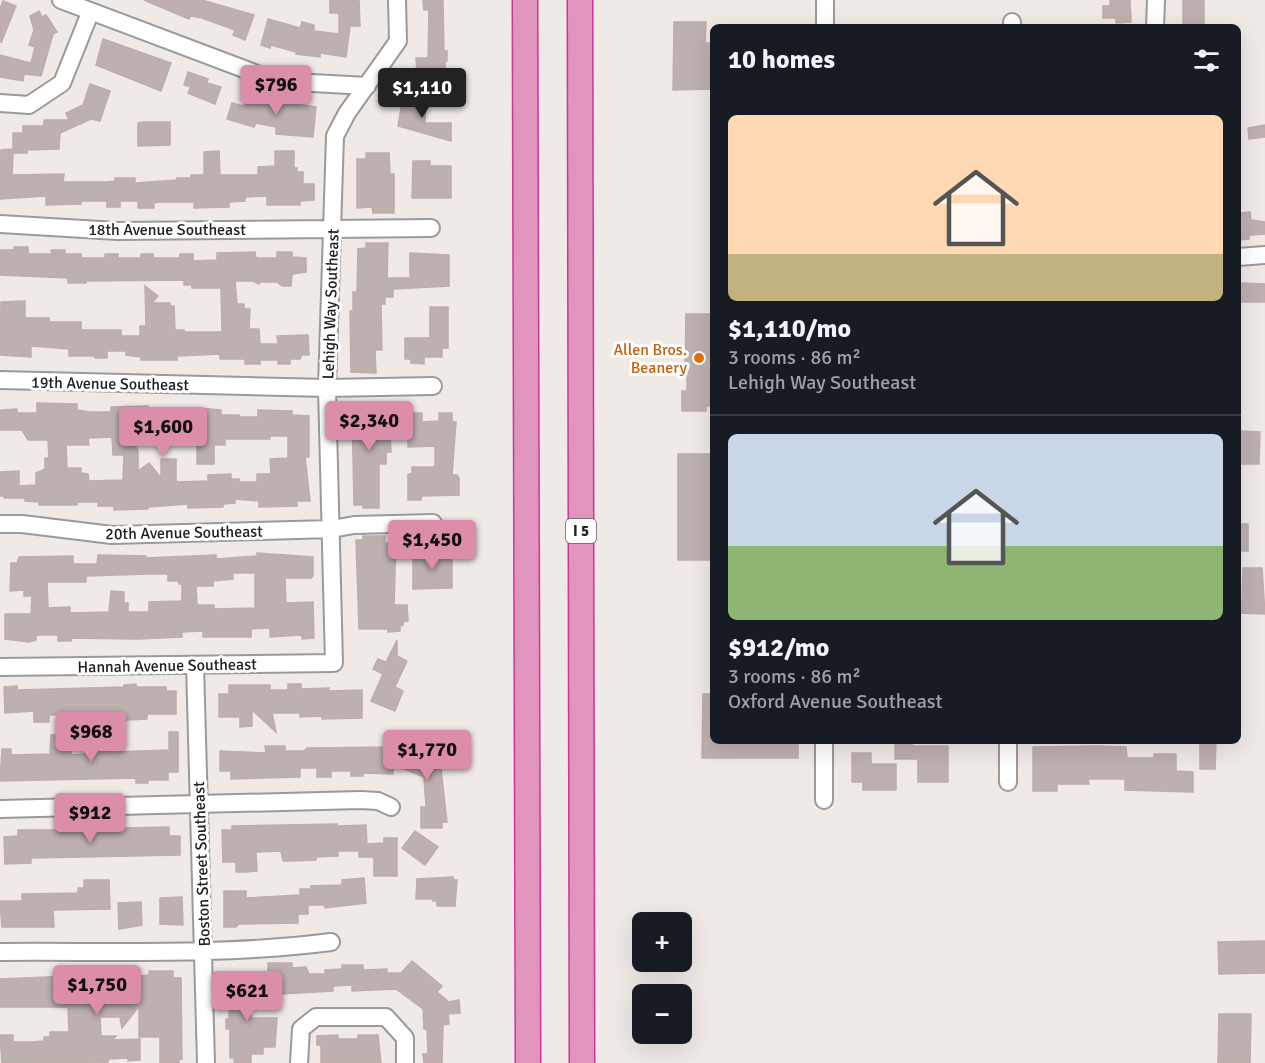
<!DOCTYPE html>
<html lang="en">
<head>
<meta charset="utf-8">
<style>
  :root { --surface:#171b24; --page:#242831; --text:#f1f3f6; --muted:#9ea1a6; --line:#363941; --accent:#db8daa }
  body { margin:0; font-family:Signika,sans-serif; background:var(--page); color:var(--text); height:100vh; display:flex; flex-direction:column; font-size:22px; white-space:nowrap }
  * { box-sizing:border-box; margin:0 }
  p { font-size:20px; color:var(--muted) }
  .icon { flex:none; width:33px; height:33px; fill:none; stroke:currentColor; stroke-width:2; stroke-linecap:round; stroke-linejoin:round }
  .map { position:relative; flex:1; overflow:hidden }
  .details { position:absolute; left:710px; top:24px; width:531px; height:720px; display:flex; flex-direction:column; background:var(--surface); border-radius:9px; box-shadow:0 6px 24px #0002 }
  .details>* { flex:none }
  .tools { position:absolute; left:632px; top:912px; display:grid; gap:12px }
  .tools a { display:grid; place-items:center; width:60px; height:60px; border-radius:9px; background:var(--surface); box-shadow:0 6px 24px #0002; font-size:30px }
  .price { position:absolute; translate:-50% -51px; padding:0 14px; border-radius:6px; background:var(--accent); color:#111; font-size:20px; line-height:39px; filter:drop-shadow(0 2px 3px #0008) }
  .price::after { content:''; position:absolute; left:50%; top:36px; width:18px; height:14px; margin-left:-9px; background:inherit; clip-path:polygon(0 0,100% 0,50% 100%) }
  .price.current { background:#222; color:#fff }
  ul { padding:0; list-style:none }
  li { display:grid; align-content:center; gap:12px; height:318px; padding:0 18px }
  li+li { border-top:2px solid var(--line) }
  li span { display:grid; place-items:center; height:186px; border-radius:9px; color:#555 }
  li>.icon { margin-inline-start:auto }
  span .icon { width:108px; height:108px; fill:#fffc; stroke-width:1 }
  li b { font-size:26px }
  h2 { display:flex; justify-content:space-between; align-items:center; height:72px; padding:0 18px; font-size:26px }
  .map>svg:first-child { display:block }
</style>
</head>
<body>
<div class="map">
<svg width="1265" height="1063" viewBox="0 0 1265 1063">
  <rect width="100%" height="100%" fill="#f0eae7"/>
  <path fill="#bdb1b0" stroke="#c0acaa" stroke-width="1.5" fill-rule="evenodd" d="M144,0h58l52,15 -9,25 -12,-5 2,-5 -33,-12 -11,-2 -2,3z
    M330,0h29l1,26h-10l-4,31 -26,-4v4l-24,-3v-2l-25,-7 -1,3 -9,-3 7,-26 32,9 2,-6 12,3v6l25,3v-21h-9z
    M423,0h20l1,51h3v10h-2l1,24h5v18h-23v-31h-11l-1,-14h12l1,-48h-5z
    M1110,0h20l1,22 -15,1v-5h-13v-12h7z
    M1183,0h21v27h-21z
    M3,1l13,5 -15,37 -1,-34z
    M39,11l3,6 4,-2 11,17 -4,2 -12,42 -17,-2 -1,7 -23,-4v-22l31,8 4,-16 -6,-2 5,-15 -4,-14z
    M674,22h32l-1,21h7v46l-39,1z
    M103,39l68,24 -10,28 -65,-26z
    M188,72l20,7 -1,4 14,4 -6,17 -27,-11 3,-6 -7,-2z
    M90,84l20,7 -10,30 -9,-2 -31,14 -1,16 -32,1v3h-14l-1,22 52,-1 -1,8h44l8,-1v-3h20v5l42,-3v-2h14v-3h13v-23l15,-1 1,24h38v-8l17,-1v-15h19v17h3v4h6v12h11v16l-14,1v4h-33v-9l-22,1v4l-16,1v5l-35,1v-6h-35l-5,1v5h-16v-7h-18v6h-13v-6h-26v3l-35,1v-9l-46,3 1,-49 12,-1v-16h10v-7h21v-6h25l-3,-7 17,-8z
    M410,94l16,4 -1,25h26v18l-53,-15 4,-23 5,2z
    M248,95l31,10 1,-3 36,5 -3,30 -37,-3v-7l-20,-4 -2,4 -27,-8 5,-16 12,3z
    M142,122h28v23l-32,1v-23z
    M1265,125v12l-16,2 -1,-11z
    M366,153h23l1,21h4v39h-21l-1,-6 -15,1v-49h9z
    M413,161h17v5h21v32h-39z
    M1250,212l1,8 14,2v12l-16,1v4l-9,1v-5l-2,1 2,-23z
    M366,243h22l-1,35h23v-25l39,2v31l-56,3v8h-8v7h-4l1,46h-7l1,23 -25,-1 -1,-61h3v-19h4l1,-43 8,-1z
    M14,247h14v7h24l-1,-4h14v4h16v4h24v-4h13v4h23v-4h12v4h27v-4h13v7l24,-1v-7l38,-1 1,6h21v-6h15v5l14,1v14l-14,2 -1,12h-9l-5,-4h-17l-1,2 -6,-3h-18l2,23h7v5h6l-1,20h10l1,15h18l-1,-8 31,-1 1,20h-7l-2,4h-10v5h-12v-4h-18v4h-15v-5h-25v-5l-43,2v4h-36v-3l-15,-2v-4h-19v7h-12v-2h-26v-7l-38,-3v11l-31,-2 1,-53 24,-1v17h24v4h32v8h40v6h19v-10h6l-1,-40 13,10 -6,7h18v3h4l1,24h9v2h38l-1,-44h-29v-3h-8v-5l-98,1v2h-18v-5l-68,-3v-25h14z
    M1239,283l26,1v18h-27z
    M430,307h18v41h-6v9h-18v7l-13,-1v-4h-6v-21h25z
    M686,314h26v92h-6v5h-24v-20h5v-21h-2z
    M361,402h17v6h6v20h6l1,24h-5v12h-7v44h-16v-3h-9l-2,-97h9z
    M37,403l40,1v6l13,2h21v-5l37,-1v9h22l16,-3v-3l13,-1 22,2v5h18v2h19v-7l34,1v4l17,1v41h-4l5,44h-13v5l-38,1v-6l-24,-2v4l-12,1v3l-35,1v-4l-40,3v2l-34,1v-4h-16v-4h-21v3h-38v-3l-14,-1v-3h-21v-2h-4v-24l19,-1v15l17,-1v-12l9,-4v-11h4l-1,-18h-20l-6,-10h-22v-18l1,-2 16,-1v4h20zM166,433h31v31h17v-19h11v-6h45v-3h18v22l-18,1 1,15h-14v8h-18v-3h-8v-5l-23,1v6l-32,1v-23h-15v19l-12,-15 -11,8v-21l-5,-6h5v-6h28zM112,437l1,18h11l-1,25 -34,1 -1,-7 -7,-1v-5h-14l-1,-23h23l-1,-7z
    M408,413h14v9l17,-1v-8h13v9h4l-4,53h5l2,3v17l-38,1v4h-13v-26h4v-7h23v-21l-27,1z
    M1238,431l22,1 -1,32h-21z
    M678,454h34v106h-34z
    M1238,524h10v27h-10z
    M363,536h22v7h11l-2,62h13l1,16 -5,1v3l-3,1v5l-12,1v-3h-29l-3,-89h7z
    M257,553l56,4v19l-2,2h-26l1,25 27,-1 1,36 -12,1v-4l-32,2v-9l-19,1v8h-48v-6l-21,1v5l-44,2 -67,-1v3h-13v-6h-22v5l-7,2 -24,-3v-25h26l1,-18h-8v-6l-14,1 1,-28h6l2,-6 54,-1v8h24l1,-9 48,1v2l70,-3v4l41,-3zM233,573h22v35l-41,1v-4h-17l-1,-19h17v-5l20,-2zM148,574h20v7h11v3h3v17l-33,1v10h-21v-9h-4v-11l-13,-1 -2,21 -39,1v-6l-22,1 -1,-26h39v-6z
    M413,553h39v35l-39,1z
    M1243,568h19l3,46 -27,-1v-10h4z
    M397,640v16l10,5 -12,26 8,4 -8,20 -24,-10 12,-27 -10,-5 5,-10 8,3z
    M136,684v3h30v4h10v23h-29v5l-60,3v-2h-16v-6l-22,1v7h-15v-11l-29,2 -1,-26 13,-1v4l107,-3v-2z
    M288,684h13v5l28,-1v3l33,-1v28l-40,1v-3l-22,1v-4h-28l4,19 -24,-22v16l-12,1v-10h-21v-23h10v-9h41v5h18z
    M703,694h9v47h86v17h-96z
    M169,732h9v40h-10v8h-20v3h-12v-5l-136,3 2,-32h9v6l39,-1 1,-19 19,-1 1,21 25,-2v-6h15v5l58,-2z
    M414,735l25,15 -13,20 15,-1 6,53h-5v6h-21v-21h5l-2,-30 -27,-11z
    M895,741h17v5h36v36h-30v-23h-23z
    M1200,741h16l-1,28h-15z
    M265,746h20v5h19l3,-3 85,-1 1,27 -30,-1v3h-12v-5h-20v6h-14v-9h-17v9l-69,2v-8h-11v-20l46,2z
    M1096,746l30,1 1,11h27v-4h22v17l17,1v20l-68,-2v-11h-37l1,5h-32v7h-24v-44z
    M852,753h19v11h25v26h-33v-8h-11z
    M337,824v2l29,-1 1,19 17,-1v-5h13v38h-23v-19h-15v-6h-21v5l-22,1v3l-24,1h-9l-2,-10 -25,1 1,19 -11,1h-10v-10h-13l-1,-32h10v-4z
    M169,827v9h11v19l-149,3v5l-26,1 -1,-27 14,-1v-6h40v3l18,-1v-3z
    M415,831l23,16 -13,18 -23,-17z
    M453,877v3h4l-2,26h-18v-5h-4v-2h-17l1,-20z
    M364,878l2,25 -41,5v-3h-17v9h-10v9l-59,1 -3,3h-12v-36h22v7l54,-3v-6h11v-3l31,-1v-5z
    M84,880h25l1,29 -57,1 1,17h-52l-2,-26h22v-7l56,-1v-5h6z
    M182,897l1,28 -23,-1v-26z
    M141,902l1,23 -23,4 -1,-26z
    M1265,941v32l-46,1 -1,-32z
    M412,961l30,25 -5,6 12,10 10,-2 1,13 -12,1 1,10 -6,1 -1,38h-18l-1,-9h5l-1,-25h-3l-1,-20 -27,-20 -44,2v-6l-19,1v5l-52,3v5h-13v-36h24v5l14,-1 3,7h16v-4l17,-1v-4h21v5l24,-1v4h14z
    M149,971h24v7h8l1,81h-3v4h-19v-26h-21v-31l-17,22 -2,-11h-20l1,19h15l-4,4 28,-1v21l-12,1v-3l-20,1v3l-106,1 -2,-28h13v7h18l13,-1v-4h6v-5h19l-1,-25h-68v-28l94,-4 36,2 19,-2z
    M232,972h20l-1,46h26l-2,29h-12v7h-12v9h-17v-5h-4v-29h-4v-10h3v-41h3z
    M1219,1014h32l-1,49h-32z
    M338,1035v4h20v-4h20l3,28h-60v-18h-4v-9z"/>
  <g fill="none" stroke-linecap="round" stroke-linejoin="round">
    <defs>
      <path id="minor" d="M61,0l215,81 91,5
        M825,0v27
        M1012,27v-5
        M1155,27l1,-27
        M0,103l29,2 33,-22 28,-70
        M0,224l117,7 314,-3
        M1238,257l27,-2
        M0,380l327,8 106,-2
        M0,524h22l90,11 220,-6 22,-4 79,-2
        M195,665l11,398
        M0,667l334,-4 -7,-275 8,-252 12,-23 51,-72 -1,-41
        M1008,782v-41
        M824,800v-59
        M0,809l361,-9 17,1 13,6
        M0,952c110,-1 222,4 331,-10
        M299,1063l2,-34 15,-12h70l19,21v25"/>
      <path id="highway" d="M525,0l3,1063
        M580,0l2,1063"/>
    </defs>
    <use href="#minor" stroke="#9a9a9a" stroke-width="20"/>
    <use href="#highway" stroke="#ce349e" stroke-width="27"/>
    <use href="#minor" stroke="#fff" stroke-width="16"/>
    <use href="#highway" stroke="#e195bd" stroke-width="24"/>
  </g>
  <circle fill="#e8710a" stroke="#fff" stroke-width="2" cx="699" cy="358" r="6"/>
  <g text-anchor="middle" stroke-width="6" stroke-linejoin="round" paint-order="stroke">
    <rect fill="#fff" stroke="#636363" stroke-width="1.5" x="566" y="519" width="30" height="24" rx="4.5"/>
    <g font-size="15" font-weight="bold" fill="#202020">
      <text x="581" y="536">I 5</text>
    </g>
    <g font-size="16" fill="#202020" stroke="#fff">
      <text x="167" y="235">18th Avenue Southeast</text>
      <text transform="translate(330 304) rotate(-88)" y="6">Lehigh Way Southeast</text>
      <text transform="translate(110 383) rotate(1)" y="6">19th Avenue Southeast</text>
      <text transform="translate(184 532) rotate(-1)" y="6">20th Avenue Southeast</text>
      <text transform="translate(167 665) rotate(-1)" y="6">Hannah Avenue Southeast</text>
      <text transform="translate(201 864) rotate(-92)" y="6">Boston Street Southeast</text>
    </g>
    <g font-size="16" fill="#c56008" stroke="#fff" text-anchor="end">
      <text x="687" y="355">Allen Bros.<tspan x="687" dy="18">Beanery</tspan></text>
    </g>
  </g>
</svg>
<div class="tools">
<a>+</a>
<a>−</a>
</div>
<b class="price" style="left:276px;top:116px">$796</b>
<b class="price current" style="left:422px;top:119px">$1,110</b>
<b class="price" style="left:369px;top:452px">$2,340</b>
<b class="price" style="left:163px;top:458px">$1,600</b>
<b class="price" style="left:432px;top:571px">$1,450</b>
<b class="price" style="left:91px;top:763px">$968</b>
<b class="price" style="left:427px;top:781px">$1,770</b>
<b class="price" style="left:90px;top:844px">$912</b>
<b class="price" style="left:97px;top:1016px">$1,750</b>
<b class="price" style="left:247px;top:1022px">$621</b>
<section class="details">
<h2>10 homes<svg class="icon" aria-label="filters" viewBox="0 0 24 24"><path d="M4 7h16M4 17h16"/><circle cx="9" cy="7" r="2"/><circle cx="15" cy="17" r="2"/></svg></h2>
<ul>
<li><span style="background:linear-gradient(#ffd9b3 75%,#c2b280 0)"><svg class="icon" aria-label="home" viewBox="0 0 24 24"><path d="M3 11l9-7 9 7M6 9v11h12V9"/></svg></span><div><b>$1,110/mo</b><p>3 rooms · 86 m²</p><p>Lehigh Way Southeast</p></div></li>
<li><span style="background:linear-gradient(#c9d6e8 60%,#8fb573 0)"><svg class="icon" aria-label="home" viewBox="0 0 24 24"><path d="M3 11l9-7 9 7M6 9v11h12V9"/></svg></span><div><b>$912/mo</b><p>3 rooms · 86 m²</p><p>Oxford Avenue Southeast</p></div></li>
</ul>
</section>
</div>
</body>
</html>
